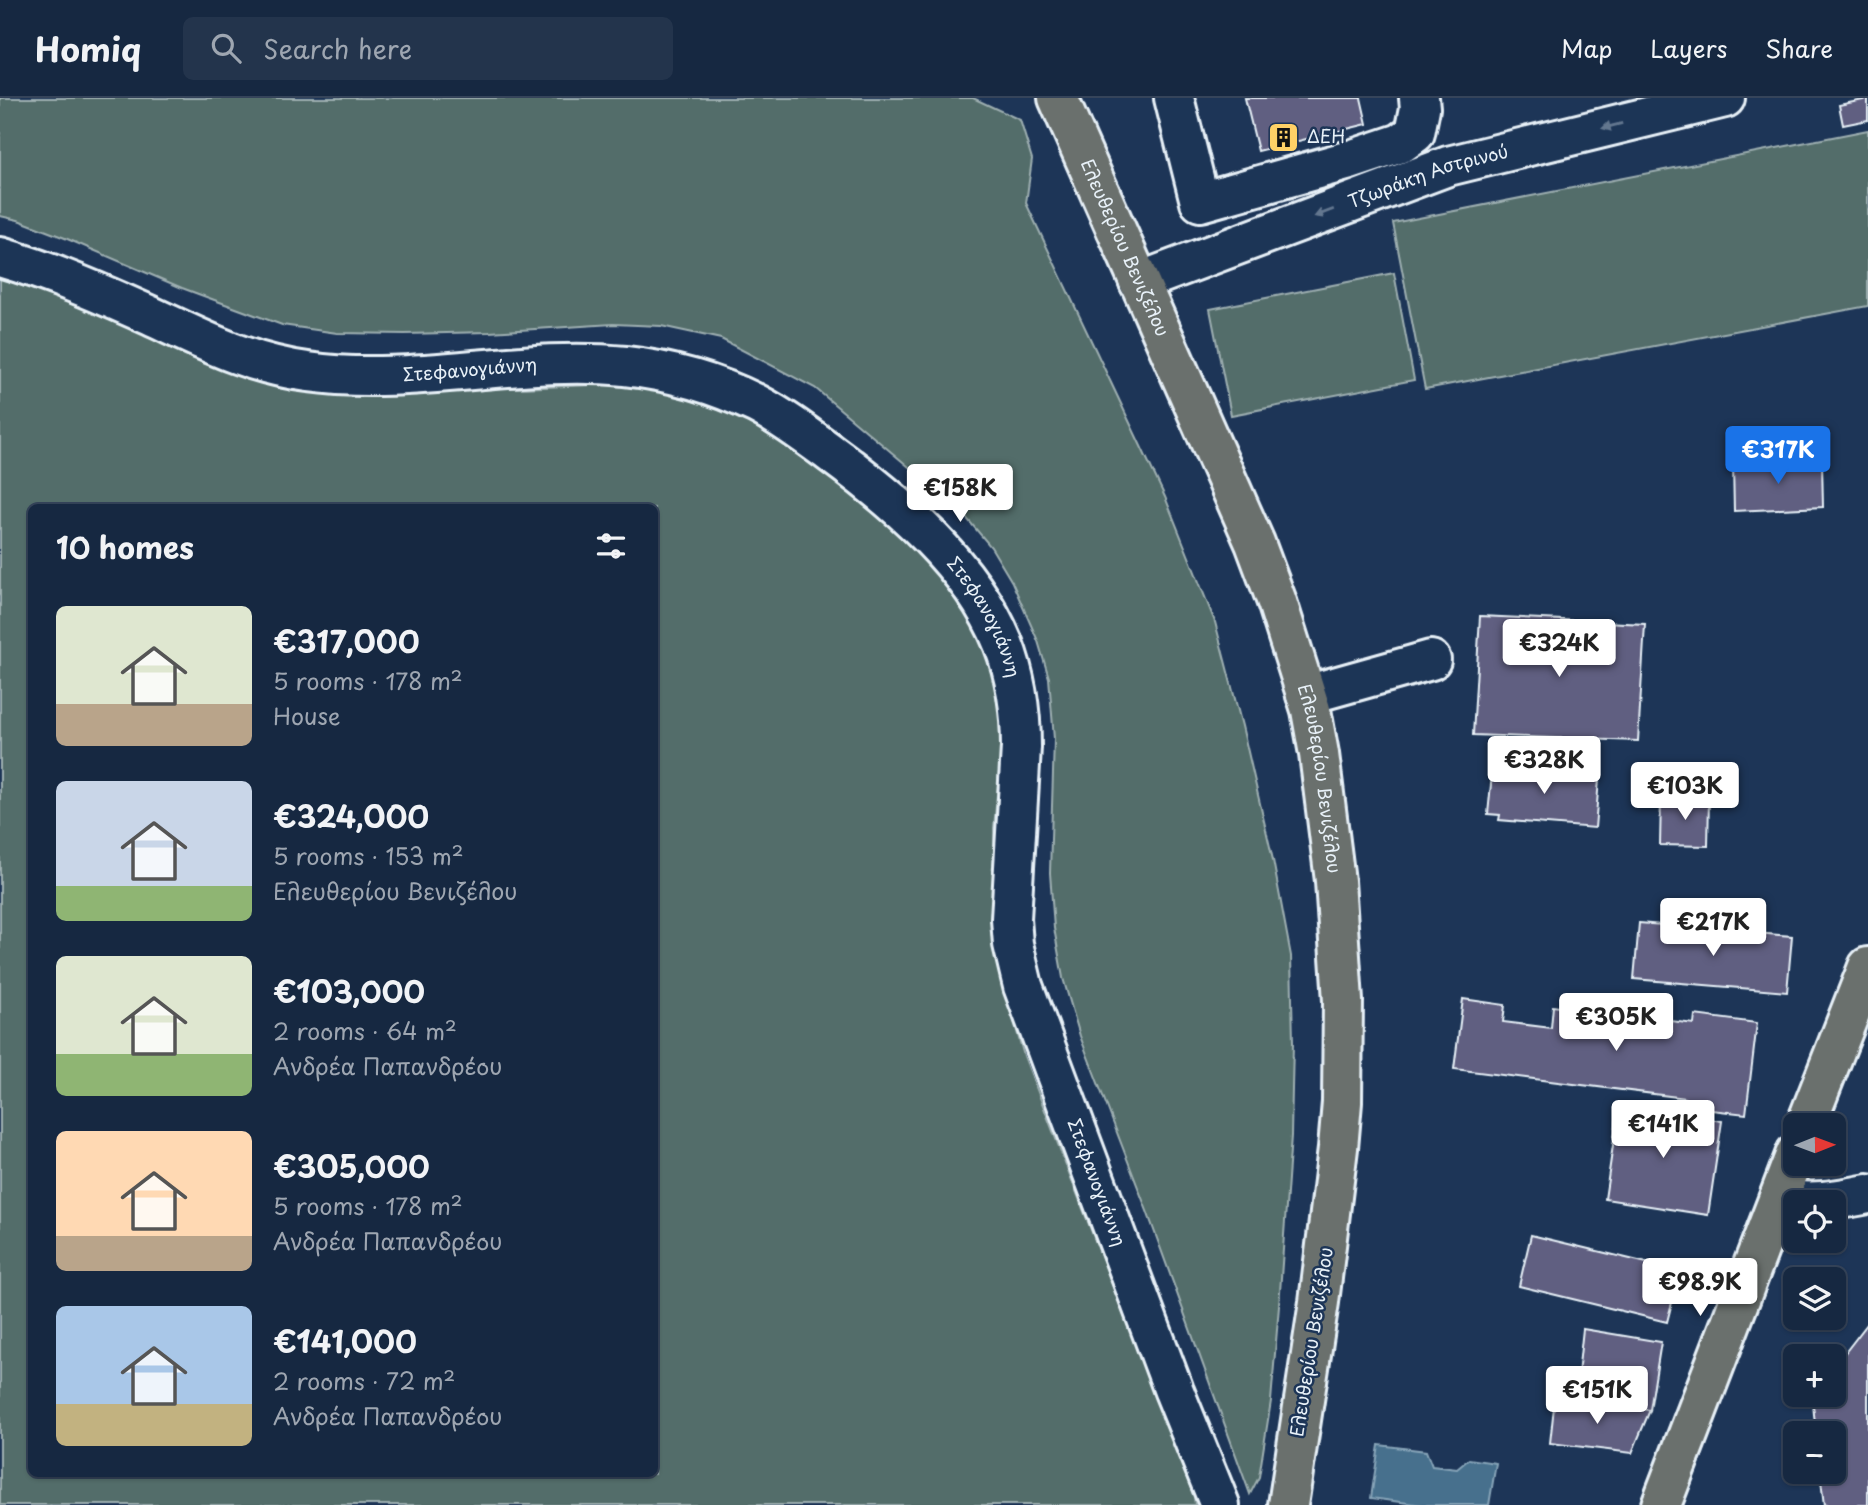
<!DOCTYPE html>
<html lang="en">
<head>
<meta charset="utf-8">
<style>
  :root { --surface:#162841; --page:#23344c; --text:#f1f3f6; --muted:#9ea6b1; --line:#35445a; --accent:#1a73e8 }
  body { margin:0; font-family:"Playpen Sans",sans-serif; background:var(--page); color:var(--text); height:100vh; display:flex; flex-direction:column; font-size:26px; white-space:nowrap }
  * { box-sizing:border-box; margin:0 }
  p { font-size:23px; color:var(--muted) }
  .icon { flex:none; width:38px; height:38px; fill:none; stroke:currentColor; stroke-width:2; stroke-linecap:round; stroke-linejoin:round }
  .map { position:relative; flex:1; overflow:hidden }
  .drawer { position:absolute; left:28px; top:406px; width:630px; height:973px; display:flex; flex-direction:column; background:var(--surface); border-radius:10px; box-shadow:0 2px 5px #0004,0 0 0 2px var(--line) }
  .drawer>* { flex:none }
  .needle { width:46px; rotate:89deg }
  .fabs { position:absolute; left:1783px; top:1015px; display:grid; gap:14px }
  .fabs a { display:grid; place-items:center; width:63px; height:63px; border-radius:10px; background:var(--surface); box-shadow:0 2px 5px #0004,0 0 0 2px var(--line); font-size:35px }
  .price { position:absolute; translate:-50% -60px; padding:0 16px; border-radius:7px; background:#fff; color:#222; font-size:23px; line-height:46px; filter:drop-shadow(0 2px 4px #0008) }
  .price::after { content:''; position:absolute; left:50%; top:42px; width:21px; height:16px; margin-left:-10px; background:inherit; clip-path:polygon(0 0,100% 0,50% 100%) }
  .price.active { background:var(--accent); color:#fff }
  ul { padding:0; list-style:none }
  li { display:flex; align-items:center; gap:21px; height:175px; padding:0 28px }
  li span { display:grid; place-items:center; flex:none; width:196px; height:140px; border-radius:10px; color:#555 }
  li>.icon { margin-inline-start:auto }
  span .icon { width:84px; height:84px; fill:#fffc; stroke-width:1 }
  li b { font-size:30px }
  h2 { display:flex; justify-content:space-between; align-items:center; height:84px; padding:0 28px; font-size:30px }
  header { display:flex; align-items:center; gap:42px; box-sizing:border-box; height:98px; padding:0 35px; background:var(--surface); border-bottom:2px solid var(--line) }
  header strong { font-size:33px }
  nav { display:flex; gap:38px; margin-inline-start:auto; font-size:24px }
  .search { width:490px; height:63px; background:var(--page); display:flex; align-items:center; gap:18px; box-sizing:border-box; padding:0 24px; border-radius:10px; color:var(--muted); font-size:26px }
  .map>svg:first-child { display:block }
</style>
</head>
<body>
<header>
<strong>Homiq</strong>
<div class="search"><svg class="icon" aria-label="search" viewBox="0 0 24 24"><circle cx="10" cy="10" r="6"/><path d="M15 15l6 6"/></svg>Search here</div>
<nav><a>Map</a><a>Layers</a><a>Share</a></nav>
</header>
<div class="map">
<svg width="1868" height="1407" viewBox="0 0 1868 1407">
  <rect width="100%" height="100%" fill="#1d3557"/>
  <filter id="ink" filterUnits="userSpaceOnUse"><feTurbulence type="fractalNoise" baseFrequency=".0143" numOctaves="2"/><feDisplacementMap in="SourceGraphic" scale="14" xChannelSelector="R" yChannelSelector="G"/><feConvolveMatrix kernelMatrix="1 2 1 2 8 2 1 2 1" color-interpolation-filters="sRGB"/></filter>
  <g filter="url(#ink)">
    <path fill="#536d6a" stroke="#9eafb1" stroke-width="2" fill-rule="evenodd" d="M0,0h973l47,22 12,39 -6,44 139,294 50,125 27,104 31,134 18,96 2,86 -2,94 -12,170 -8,95 -12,76 -9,17 -103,-283 -67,-175 -17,-58 -9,-50 -4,-55 4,-134 -5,-61 -11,-37 -26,-59 -21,-35 -32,-38 -144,-121 -94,-49 -60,-13 -48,-2 -124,8 -84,2 -68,-1 -55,-8 -100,-37 -117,-50 -47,-18 -18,-4z
      M1868,32v176l-443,83 -32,-166z
      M1394,175l20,107 -183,35 -21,-106z
      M0,176l350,115 169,-1 98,-4 69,11 50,19 54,33 78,58 71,61 36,52 20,57 7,64 -8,89 2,131 28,97 170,441 1,8h-1195zM32,410h622v966h-622z"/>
    <path fill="#46708d" stroke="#87a4b8" stroke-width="2" d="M1379,1347l47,6 6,15 25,3 12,-10 27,4 -7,42h-66l-52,-7z"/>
    <path fill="#605f81" stroke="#e8f1f8" stroke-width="2" d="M1245,0h116l6,26 -109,27z
      M1868,1v21l-25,5 -4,-20z
      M1822,363l1,46 -89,4 -1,-48z
      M1480,518l165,8 -7,117 -165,-6z
      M1493,666l93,7v8h13l-4,49 -96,-8 1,-5 -12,-1z
      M1661,700l48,1 -1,47 -48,-1z
      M1639,825l153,13 -5,56 -153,-13z
      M1463,901l42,6 -2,17 48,6 2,-22 141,18 1,-9 62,8 -11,91 -61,-7v-9l-231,-29z
      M1619,1007l103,16 -14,94 -103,-16z
      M1531,1137l149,36 -13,51 -148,-36z
      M1868,1225v182h-44l-4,-33h14v-39h-18l-4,-38h22v-28z
      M1583,1231l78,13 -11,68 -75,-8z
      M1555,1300l20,4 75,8 -18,43 -82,-10z"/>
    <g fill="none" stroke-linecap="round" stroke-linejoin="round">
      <defs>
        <g id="minor">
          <path d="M1174,0l26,104 150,-42 51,-17 14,-10 5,-25 -1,-10"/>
          <path id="s1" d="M0,159c52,15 102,37 151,59 54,25 97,48 157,56 104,15 214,-17 317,-6 46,5 91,18 132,38 25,13 49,31 72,48 67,49 142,112 174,191 13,33 18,69 18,104l-10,172 2,25 10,42 151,405 46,114"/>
          <path id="s2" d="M1139,184l309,-116 277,-68"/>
          <path d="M1306,597l125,-35"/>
          <path d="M1779,1100c31,7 58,2 89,-4"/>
        </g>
        <g id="major">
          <path id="s3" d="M1058,0l197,445 22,59 34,108 8,44 16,127 8,120 -1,101 -4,46 -19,154 -31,203"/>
          <path d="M1806,1027l62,-158"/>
          <path d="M1661,1407l135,-352"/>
        </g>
      </defs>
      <use href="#minor" stroke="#e8f1f8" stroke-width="44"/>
      <use href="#major" stroke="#e8f1f8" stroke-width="44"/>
      <use href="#minor" stroke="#1d3557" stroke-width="38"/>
      <use href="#major" stroke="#6b706d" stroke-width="38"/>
    </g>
    <defs><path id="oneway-solid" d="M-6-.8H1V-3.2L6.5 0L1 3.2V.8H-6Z" transform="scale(1.75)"/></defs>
    <g fill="#64778f">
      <use href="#oneway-solid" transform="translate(1612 28) rotate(166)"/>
      <use href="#oneway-solid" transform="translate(1324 115) rotate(159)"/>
    </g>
  </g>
  <defs>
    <symbol id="building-square" viewBox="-11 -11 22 22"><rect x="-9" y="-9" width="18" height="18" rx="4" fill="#ffd166" stroke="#1d3557"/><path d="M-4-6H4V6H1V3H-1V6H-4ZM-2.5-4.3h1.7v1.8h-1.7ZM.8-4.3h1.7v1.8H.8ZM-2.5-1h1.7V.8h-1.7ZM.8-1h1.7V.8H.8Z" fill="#111"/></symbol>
  </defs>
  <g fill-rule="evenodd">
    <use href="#building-square" x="1266" y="22" width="35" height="35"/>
  </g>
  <g text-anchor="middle" stroke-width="5" stroke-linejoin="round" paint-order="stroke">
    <g font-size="18" fill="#e8f1f8" stroke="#1d3557" text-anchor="start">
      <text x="1307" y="45">ΔΕΗ</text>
    </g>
    <g font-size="18" fill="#e8f1f8" stroke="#1d3557">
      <text dy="6" stroke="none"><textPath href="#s2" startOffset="308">Τζωράκη Αστρινού</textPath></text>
      <text dy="6" stroke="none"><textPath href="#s3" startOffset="164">Ελευθερίου Βενιζέλου</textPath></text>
      <text dy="6" stroke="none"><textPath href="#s1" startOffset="492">Στεφανογιάννη</textPath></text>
      <text dy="6" stroke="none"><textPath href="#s1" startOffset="1102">Στεφανογιάννη</textPath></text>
      <text dy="6" stroke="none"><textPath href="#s3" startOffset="732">Ελευθερίου Βενιζέλου</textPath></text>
      <text dy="6" stroke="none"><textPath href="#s1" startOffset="1690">Στεφανογιάννη</textPath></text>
      <text transform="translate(1312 1244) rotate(-81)" y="6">Ελευθερίου Βενιζέλου</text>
    </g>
  </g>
</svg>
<div class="fabs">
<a><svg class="needle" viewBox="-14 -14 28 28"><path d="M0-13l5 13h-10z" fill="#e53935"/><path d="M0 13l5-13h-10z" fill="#9ea6b1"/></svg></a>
<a><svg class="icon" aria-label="locate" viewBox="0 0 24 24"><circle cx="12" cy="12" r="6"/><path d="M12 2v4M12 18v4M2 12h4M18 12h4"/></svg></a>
<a><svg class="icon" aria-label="layers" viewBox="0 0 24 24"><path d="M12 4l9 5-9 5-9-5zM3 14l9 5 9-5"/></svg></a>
<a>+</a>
<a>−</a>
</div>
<b class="price active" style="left:1778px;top:388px">€317K</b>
<b class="price" style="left:960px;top:426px">€158K</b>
<b class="price" style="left:1559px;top:581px">€324K</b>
<b class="price" style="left:1544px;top:698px">€328K</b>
<b class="price" style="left:1685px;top:724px">€103K</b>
<b class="price" style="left:1713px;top:860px">€217K</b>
<b class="price" style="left:1616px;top:955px">€305K</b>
<b class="price" style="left:1663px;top:1062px">€141K</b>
<b class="price" style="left:1700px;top:1220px">€98.9K</b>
<b class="price" style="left:1597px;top:1328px">€151K</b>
<section class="drawer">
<h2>10 homes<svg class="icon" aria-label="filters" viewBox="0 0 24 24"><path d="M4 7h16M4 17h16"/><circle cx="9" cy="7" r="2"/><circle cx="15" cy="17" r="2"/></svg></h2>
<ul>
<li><span style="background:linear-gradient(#dfe7d0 70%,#b9a48a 0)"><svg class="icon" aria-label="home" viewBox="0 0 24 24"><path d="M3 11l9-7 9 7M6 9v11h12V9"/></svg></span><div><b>€317,000</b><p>5 rooms · 178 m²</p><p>House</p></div></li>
<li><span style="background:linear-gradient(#c9d6e8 75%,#8fb573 0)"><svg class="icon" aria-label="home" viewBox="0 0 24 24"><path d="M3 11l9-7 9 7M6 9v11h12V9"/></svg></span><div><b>€324,000</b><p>5 rooms · 153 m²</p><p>Ελευθερίου Βενιζέλου</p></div></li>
<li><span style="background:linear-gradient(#dfe7d0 70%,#8fb573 0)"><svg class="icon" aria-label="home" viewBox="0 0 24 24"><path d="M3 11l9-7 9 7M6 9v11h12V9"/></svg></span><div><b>€103,000</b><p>2 rooms · 64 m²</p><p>Ανδρέα Παπανδρέου</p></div></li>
<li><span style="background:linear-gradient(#ffd9b3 75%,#b9a48a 0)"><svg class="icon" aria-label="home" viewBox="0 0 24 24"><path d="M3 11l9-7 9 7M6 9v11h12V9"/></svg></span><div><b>€305,000</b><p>5 rooms · 178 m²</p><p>Ανδρέα Παπανδρέου</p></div></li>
<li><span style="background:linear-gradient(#a9c7e8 70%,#c2b280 0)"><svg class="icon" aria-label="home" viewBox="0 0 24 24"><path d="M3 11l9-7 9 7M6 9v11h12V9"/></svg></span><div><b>€141,000</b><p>2 rooms · 72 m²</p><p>Ανδρέα Παπανδρέου</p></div></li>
</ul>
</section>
</div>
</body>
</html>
